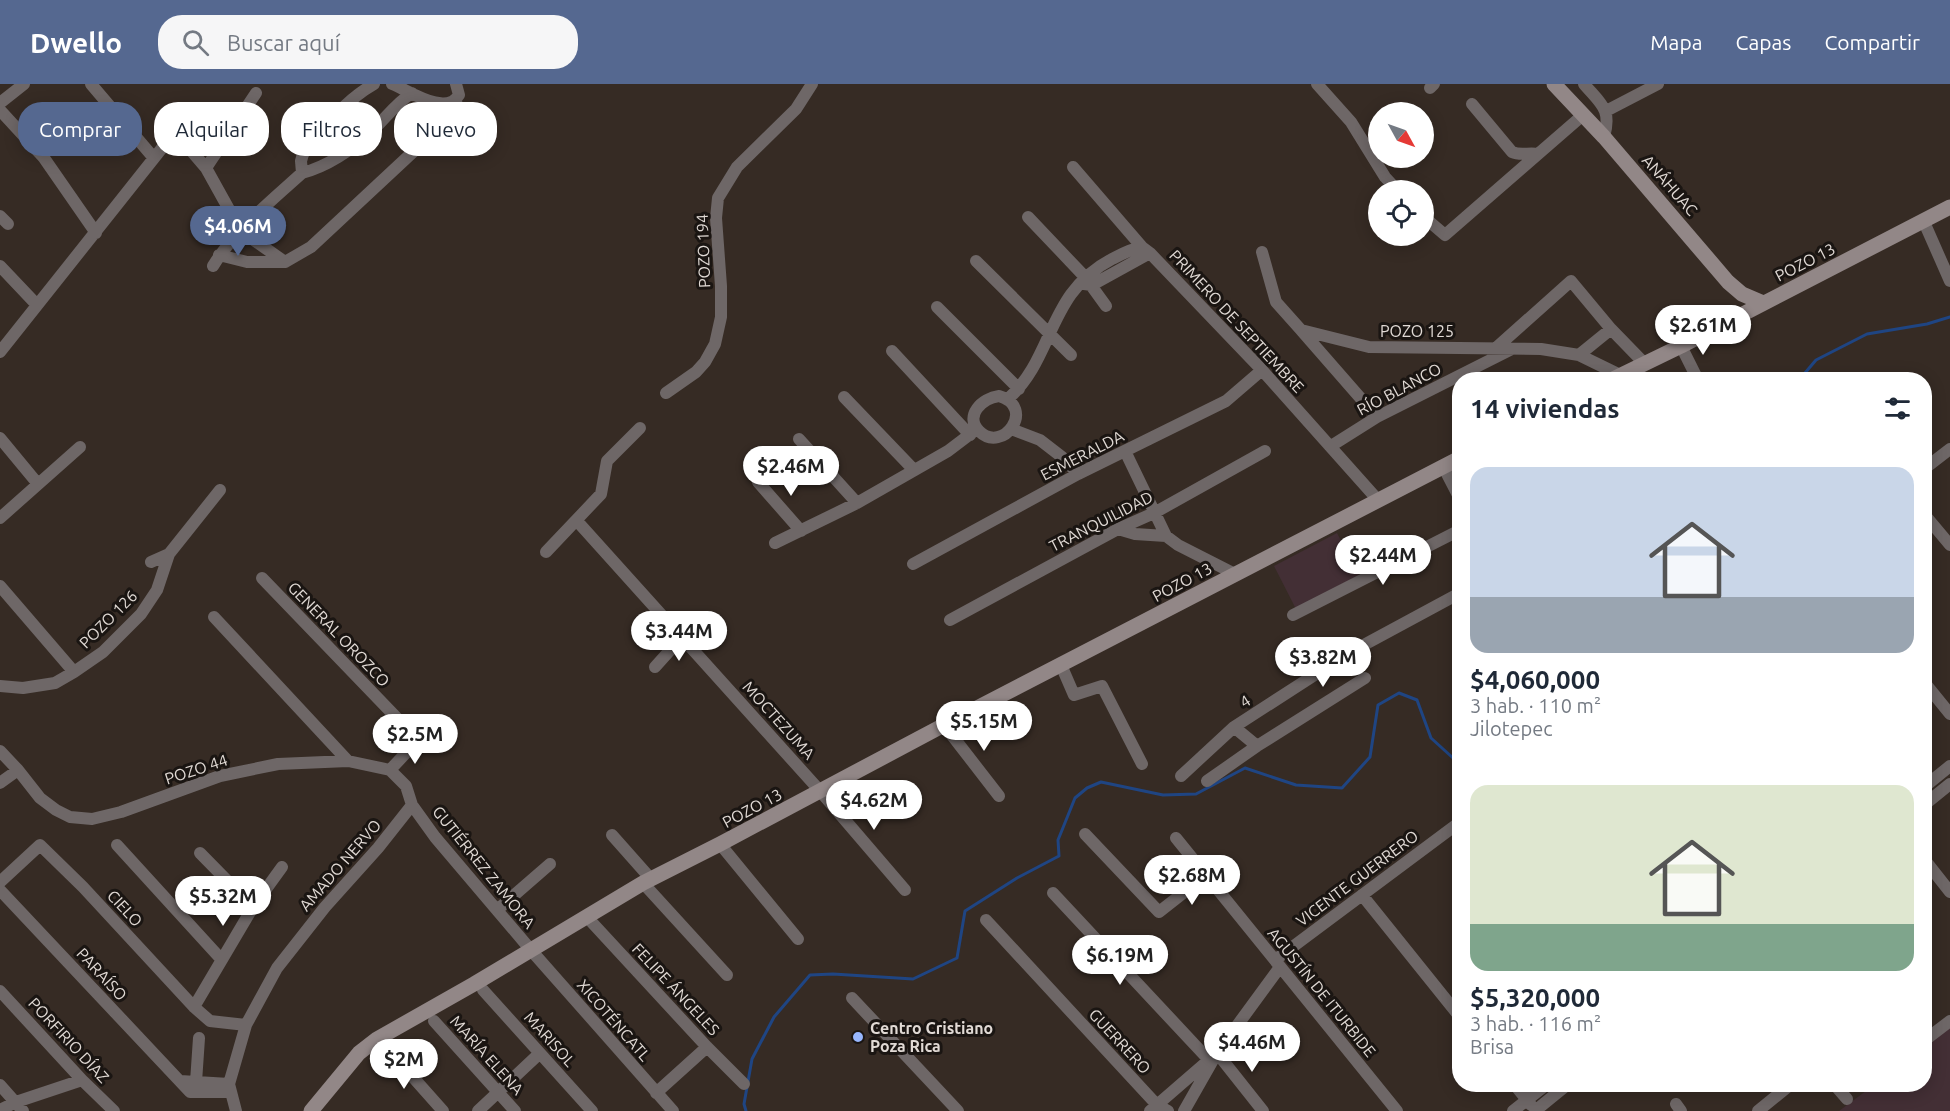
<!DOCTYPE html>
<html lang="es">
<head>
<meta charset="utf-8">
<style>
  :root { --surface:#fff; --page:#f6f6f7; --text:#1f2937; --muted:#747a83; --accent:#556890 }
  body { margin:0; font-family:Ubuntu,sans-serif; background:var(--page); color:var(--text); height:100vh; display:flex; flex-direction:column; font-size:22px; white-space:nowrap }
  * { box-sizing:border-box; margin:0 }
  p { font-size:20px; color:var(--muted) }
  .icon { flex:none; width:33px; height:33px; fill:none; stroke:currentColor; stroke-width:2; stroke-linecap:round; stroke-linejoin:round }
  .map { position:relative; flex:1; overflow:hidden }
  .panel { position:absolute; left:1452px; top:288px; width:480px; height:720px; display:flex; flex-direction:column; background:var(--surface); border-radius:24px; box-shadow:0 3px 15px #0003 }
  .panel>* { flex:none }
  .banner { position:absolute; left:18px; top:18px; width:570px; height:54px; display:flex; gap:12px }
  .needle { width:39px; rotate:130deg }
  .fabs { position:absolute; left:1368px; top:18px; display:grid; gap:12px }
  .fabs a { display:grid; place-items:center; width:66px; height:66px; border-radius:50%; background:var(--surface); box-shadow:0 3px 15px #0003; font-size:30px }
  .price { position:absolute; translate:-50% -51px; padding:0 14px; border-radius:21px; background:#fff; color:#222; font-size:20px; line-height:39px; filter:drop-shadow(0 2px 3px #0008) }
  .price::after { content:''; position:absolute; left:50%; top:36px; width:18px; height:14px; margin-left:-9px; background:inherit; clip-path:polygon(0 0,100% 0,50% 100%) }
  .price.current { background:var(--accent); color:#fff }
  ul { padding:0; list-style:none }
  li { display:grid; align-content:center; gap:12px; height:318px; padding:0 18px }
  li span { display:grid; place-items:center; height:186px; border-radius:18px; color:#555 }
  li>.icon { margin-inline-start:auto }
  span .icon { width:108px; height:108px; fill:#fffc; stroke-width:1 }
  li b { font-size:26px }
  h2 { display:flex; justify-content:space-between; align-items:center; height:72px; padding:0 18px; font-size:26px }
  .tag { padding:0 21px; border-radius:24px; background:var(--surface); box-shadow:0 3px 15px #0003; font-size:21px; line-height:54px }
  .tag.current { background:var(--accent); color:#fff }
  header { display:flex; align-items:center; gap:36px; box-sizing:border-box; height:84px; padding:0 30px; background:var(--accent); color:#fff }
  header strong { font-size:28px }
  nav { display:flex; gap:33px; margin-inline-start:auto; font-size:21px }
  .search { width:420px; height:54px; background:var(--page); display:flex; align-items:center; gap:15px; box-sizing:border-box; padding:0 21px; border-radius:24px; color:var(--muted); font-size:22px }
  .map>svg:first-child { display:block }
</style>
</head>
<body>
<header>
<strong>Dwello</strong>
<div class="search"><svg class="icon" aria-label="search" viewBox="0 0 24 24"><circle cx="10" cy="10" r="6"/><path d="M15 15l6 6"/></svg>Buscar aquí</div>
<nav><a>Mapa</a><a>Capas</a><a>Compartir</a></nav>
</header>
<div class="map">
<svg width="1950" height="1027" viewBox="0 0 1950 1027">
  <rect width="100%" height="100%" fill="#362b24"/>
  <path fill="#432f35" d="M1337,449l22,42 -63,34 -22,-43z
    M1950,941v86h-111l35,-26 50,-1 1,-39z"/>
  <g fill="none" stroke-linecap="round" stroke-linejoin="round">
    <path stroke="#1f4583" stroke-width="3" d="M1799,296l17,-20 51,-26 60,-10 23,-7
      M746,1027l-2,-7 8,-45 22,-42 36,-42 23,-1 80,5 44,-21 8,-47 52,-33 42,-22 -1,-16 17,-42 12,-10 14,-6 62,13 33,-1 49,-26 51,17 46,3 28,-31 8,-52 21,-12 18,7 14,38 22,20 7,-7"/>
    <path stroke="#6e6767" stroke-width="12" d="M91,0l62,73
      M392,0c16,6 54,33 67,11l-3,-11
      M1317,0l34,38 34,55 12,13
      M1584,0c17,20 28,25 20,53
      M1430,4l4,-4
      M0,19l24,-19
      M1472,20l40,48c9,4 17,0 26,2
      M0,26l44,48 52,75
      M1606,27l52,-27
      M188,63l18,21 35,63 44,31
      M1073,83l69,80 8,6 112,117 115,129
      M206,84l50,-75
      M302,89c24,-6 50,-23 69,-41 14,-13 25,-29 41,-39
      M0,132l8,8
      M1028,133l57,60 21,29
      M1424,133l21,18 138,-120
      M1924,138l26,59
      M1262,168l14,50 25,28 68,17 172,2 38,6 41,20
      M219,171l28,7h38l26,-15 147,-137 -2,-9
      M976,177l95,94
      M0,182l37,39
      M213,182c22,-36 58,-65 89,-93l-1,-12 2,-7c21,-26 41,-53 71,-70
      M1084,200l8,1 58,-32
      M937,223l82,82
      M1301,246l76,87
      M1681,262l17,34
      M1497,263l74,-66 40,48 33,34
      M892,267l78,84
      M0,268l170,-214
      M1579,271l32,-26
      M1747,296v-1
      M666,309l30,-21 9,-10 10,-18 6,-27v-31l-5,-68 2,-20 19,-31 59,-58 16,-25
      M999,312c38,11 4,59 -20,35 -15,-15 3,-33 20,-35z
      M844,313l70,73
      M1009,314c46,-42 38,-105 103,-139 10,-5 19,-10 30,-12
      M1011,345l29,11 22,17 16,17
      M0,354l38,46
      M799,355l58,64
      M1331,362l46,-29 135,-68
      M1125,367l41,85 12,9 57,29
      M1443,382l17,33
      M1924,385l26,-20
      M758,398l43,49
      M1924,430l26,31
      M0,434l80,-71
      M577,437l244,271 84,98
      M1118,445l17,5 31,2
      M775,459l82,-40 91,-52 29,-22
      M546,468l55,-58 6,-33 33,-33
      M151,478l18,-8
      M913,480l165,-90 148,-73 36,-31
      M262,494l156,162 -28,30
      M0,502l74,86
      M1293,531l167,-85
      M214,533l134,144
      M950,536l168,-91 36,-16 111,-62
      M1061,581l13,30 28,-9 40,78
      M655,583l27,-30
      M1924,598l26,32
      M0,602l23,2 32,-5 19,-11 29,-20 38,-38 16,-24 12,-36 51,-64
      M944,641l55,71
      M1234,643l23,19
      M0,667l18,19 22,28 16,12 14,7 22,2 29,-7 99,-36 58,-12 70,-3 42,9 16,16 6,19 23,32 95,112 143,162
      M1181,692l53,-49 113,-73 113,-61
      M1207,697l50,-35 108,-68
      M0,699l18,-13
      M1924,703l26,-21
      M1924,721l26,-21
      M1085,750l74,78 47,-37
      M612,751l39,44
      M1176,754l221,273
      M720,760l78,95
      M117,761l104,114
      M200,769l53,54
      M1924,775l26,33
      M0,798l40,-37 43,42 111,120 16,14 36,4
      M643,799l84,92
      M0,806l190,202h40
      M1053,809l156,167
      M1362,811l98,122
      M497,826l53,-46
      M586,832l121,131 37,37
      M986,836l171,185 11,6
      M1275,876l185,-138
      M483,906l109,121
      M0,907l82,89 32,31
      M852,914l106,113
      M194,923l59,-100 29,-40
      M434,937l81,90
      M1924,946l5,7 21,-16
      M387,964l56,63
      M180,997l49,3
      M196,998l3,-44
      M1514,1000l17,21
      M1834,1000l13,15
      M0,1001l23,26
      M656,1009l51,-46
      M1676,1020l5,7
      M0,1026l16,-8 66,-22
      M236,1027l-7,-27 17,-59 31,-57 48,-61 53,-59 34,-43
      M478,1027l62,-58
      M1150,1027l67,-58 63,-86
      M1184,1027l33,-58 46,58
      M1513,1027l34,-27
      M1535,1027l33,-27
      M1758,1027l33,-27"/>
    <path stroke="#928787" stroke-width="15" d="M1554,0l50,53 124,145 14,12 21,9
      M1611,296l70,-34 269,-139
      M311,1027l48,-58 18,-14 97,-55 169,-101 77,-39 224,-119 516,-267"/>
  </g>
  <circle fill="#97b6fd" stroke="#1a1512" stroke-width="2" cx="858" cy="953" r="6"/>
  <g text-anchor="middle" stroke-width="6" stroke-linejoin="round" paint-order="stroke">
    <g font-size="16" fill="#e1dad5" stroke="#1a1512">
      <text transform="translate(1670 101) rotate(49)" y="6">ANÁHUAC</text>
      <text transform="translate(703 167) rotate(-92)" y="6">POZO 194</text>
      <text transform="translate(1805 178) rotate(-27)" y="6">POZO 13</text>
      <text transform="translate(1237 237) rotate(47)" y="6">PRIMERO DE SEPTIEMBRE</text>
      <text x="1417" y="253">POZO 125</text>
      <text transform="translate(1399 305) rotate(-28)" y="6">RÍO BLANCO</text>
      <text transform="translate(1082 371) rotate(-27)" y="6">ESMERALDA</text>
      <text transform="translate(1101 437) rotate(-27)" y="6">TRANQUILIDAD</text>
      <text transform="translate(1182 498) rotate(-28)" y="6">POZO 13</text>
      <text transform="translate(108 535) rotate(-45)" y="6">POZO 126</text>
      <text transform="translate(339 550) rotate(46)" y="6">GENERAL OROZCO</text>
      <text transform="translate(1245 617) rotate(-32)" y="6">4</text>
      <text transform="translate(779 636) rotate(48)" y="6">MOCTEZUMA</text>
      <text transform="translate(196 685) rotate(-18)" y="6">POZO 44</text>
      <text transform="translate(752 724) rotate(-28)" y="6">POZO 13</text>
      <text transform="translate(340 781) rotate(-49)" y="6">AMADO NERVO</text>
      <text transform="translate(484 783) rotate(51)" y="6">GUTIÉRREZ ZAMORA</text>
      <text transform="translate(1357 794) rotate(-37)" y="6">VICENTE GUERRERO</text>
      <text transform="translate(125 824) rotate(47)" y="6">CIELO</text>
      <text transform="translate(102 890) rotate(47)" y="6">PARAÍSO</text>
      <text transform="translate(676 905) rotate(47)" y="6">FELIPE ÁNGELES</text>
      <text transform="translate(1322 908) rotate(51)" y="6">AGUSTÍN DE ITURBIDE</text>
      <text transform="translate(614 936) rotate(49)" y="6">XICOTÉNCATL</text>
      <text transform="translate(550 955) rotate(48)" y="6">MARISOL</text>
      <text transform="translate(69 956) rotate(47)" y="6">PORFIRIO DÍAZ</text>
      <text transform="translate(1120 957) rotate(47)" y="6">GUERRERO</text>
      <text transform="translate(487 971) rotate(48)" y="6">MARÍA ELENA</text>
    </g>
    <g font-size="16" font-weight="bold" fill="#e1dad5" stroke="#1a1512" text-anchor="start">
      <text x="870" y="950">Centro Cristiano<tspan x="870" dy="18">Poza Rica</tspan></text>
    </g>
  </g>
</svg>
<div class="fabs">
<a><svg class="needle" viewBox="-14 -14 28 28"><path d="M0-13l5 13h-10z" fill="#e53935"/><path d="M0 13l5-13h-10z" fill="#747a83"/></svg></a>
<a><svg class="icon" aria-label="locate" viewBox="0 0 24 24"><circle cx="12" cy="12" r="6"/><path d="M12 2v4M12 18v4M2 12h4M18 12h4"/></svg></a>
</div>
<b class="price current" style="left:238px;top:173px">$4.06M</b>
<b class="price" style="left:1703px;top:272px">$2.61M</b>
<b class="price" style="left:791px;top:413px">$2.46M</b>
<b class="price" style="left:1383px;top:502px">$2.44M</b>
<b class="price" style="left:679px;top:578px">$3.44M</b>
<b class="price" style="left:1323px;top:604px">$3.82M</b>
<b class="price" style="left:984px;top:668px">$5.15M</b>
<b class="price" style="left:415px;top:681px">$2.5M</b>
<b class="price" style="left:874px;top:747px">$4.62M</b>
<b class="price" style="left:1192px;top:822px">$2.68M</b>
<b class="price" style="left:223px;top:843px">$5.32M</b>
<b class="price" style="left:1120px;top:902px">$6.19M</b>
<b class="price" style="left:1252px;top:989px">$4.46M</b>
<b class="price" style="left:404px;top:1006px">$2M</b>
<div class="banner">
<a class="tag current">Comprar</a>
<a class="tag">Alquilar</a>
<a class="tag">Filtros</a>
<a class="tag">Nuevo</a>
</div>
<section class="panel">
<h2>14 viviendas<svg class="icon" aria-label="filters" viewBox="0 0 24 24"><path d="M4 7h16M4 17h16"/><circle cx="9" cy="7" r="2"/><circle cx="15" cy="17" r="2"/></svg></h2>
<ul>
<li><span style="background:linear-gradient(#c9d6e8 70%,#9aa5b1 0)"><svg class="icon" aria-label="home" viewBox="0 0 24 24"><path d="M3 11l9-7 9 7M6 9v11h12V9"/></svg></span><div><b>$4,060,000</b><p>3 hab. · 110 m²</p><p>Jilotepec</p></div></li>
<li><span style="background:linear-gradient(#dfe7d0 75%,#7fa58c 0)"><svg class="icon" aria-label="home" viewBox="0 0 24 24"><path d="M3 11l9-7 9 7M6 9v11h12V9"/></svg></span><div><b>$5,320,000</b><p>3 hab. · 116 m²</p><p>Brisa</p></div></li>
</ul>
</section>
</div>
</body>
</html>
